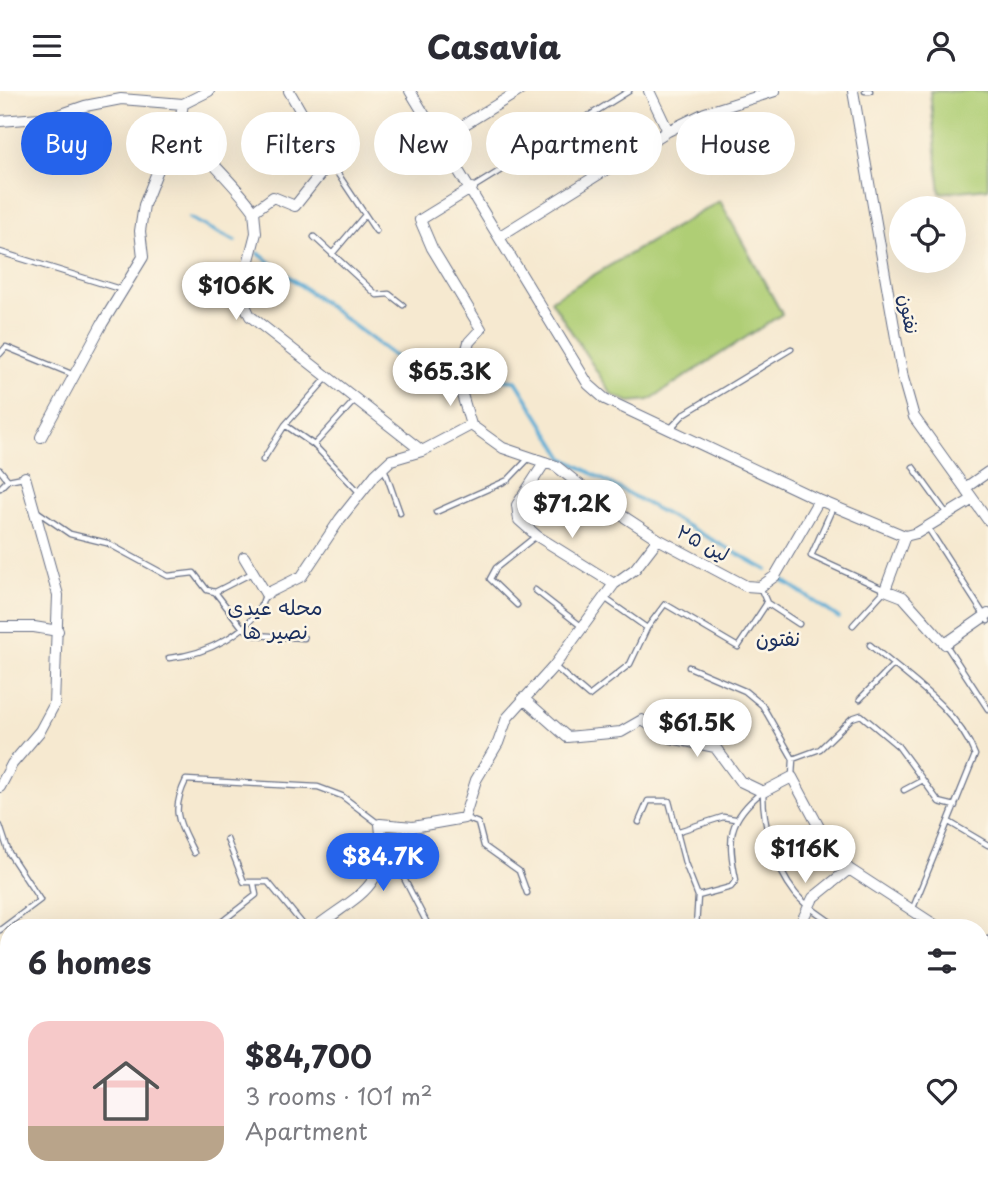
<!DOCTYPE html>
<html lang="en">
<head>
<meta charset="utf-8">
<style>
  :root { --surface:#fff; --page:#f7f7f7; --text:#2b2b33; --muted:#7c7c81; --line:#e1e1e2; --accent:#2563eb }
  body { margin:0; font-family:"Playpen Sans","Playpen Sans Arabic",sans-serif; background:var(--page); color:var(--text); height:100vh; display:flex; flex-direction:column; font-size:26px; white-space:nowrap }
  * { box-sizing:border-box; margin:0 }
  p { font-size:23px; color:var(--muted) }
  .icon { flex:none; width:38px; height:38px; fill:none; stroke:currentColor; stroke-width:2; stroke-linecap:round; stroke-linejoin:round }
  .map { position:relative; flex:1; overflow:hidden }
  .sheet { position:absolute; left:0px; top:828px; width:989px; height:275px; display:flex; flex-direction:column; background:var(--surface); border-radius:28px 28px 0 0; box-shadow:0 7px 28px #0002 }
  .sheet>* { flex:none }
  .hud { position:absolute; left:21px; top:21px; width:947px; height:63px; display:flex; gap:14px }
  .buttons { position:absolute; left:889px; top:105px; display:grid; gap:14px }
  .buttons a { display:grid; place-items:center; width:77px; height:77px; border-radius:50%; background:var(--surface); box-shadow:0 7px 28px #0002; font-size:35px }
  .price { position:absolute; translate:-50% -60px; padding:0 16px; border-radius:24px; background:#fff; color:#222; font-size:23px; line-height:46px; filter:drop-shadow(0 2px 4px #0008) }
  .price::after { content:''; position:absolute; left:50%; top:42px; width:21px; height:16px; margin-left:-10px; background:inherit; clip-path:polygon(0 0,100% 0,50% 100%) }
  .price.current { background:var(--accent); color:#fff }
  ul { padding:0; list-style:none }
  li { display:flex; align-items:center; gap:21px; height:175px; padding:0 28px }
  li+li { border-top:2px solid var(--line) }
  li span { display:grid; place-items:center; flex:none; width:196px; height:140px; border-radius:21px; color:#555 }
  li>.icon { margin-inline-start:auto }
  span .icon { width:84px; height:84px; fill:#fffc; stroke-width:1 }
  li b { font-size:30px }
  h2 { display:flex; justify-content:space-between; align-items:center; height:84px; padding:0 28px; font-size:30px }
  .tag { padding:0 24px; border-radius:32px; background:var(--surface); box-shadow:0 7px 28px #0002; font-size:24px; line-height:63px }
  .tag.current { background:var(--accent); color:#fff }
  header { display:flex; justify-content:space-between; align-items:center; height:91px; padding:0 28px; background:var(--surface); font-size:32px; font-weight:800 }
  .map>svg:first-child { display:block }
</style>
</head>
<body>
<header><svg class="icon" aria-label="menu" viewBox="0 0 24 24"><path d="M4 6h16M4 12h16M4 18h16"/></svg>Casavia<svg class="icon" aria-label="person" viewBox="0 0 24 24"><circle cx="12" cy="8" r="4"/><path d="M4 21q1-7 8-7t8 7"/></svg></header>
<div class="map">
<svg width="988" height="1102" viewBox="0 0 988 1102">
  <rect width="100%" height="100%" fill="#fcf5e5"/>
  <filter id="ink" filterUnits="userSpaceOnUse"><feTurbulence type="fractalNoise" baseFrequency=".0143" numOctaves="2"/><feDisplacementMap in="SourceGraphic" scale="14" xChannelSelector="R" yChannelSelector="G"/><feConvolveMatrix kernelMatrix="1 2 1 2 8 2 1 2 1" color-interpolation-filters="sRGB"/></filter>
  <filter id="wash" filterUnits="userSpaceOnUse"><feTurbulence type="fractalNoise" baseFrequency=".00686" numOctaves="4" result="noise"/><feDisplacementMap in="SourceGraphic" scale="28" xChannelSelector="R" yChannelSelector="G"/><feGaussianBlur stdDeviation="1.57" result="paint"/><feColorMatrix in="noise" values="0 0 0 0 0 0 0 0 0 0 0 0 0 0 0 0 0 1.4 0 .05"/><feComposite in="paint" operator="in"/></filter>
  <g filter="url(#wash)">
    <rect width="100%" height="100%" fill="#f6e9d0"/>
    <path fill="#afce75" stroke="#657e6a" stroke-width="2" d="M930,0h58v97l-48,5z
      M720,110l62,113 -133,86 -19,2 -18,-7 -61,-95z"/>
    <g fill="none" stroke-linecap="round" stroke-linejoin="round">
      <path stroke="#5aacd5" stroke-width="3.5" d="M189,127l46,23
        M258,162l157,119
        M463,286l53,4 48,77 203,112
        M778,486l61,41"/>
    </g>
  </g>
  <g filter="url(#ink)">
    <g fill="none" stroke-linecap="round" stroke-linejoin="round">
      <defs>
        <path id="lane" d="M865,0h5
          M330,71l46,69
          M472,97l157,-97
          M314,146l63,58 12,-1 14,11
          M0,161l123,38
          M332,163l33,-39
          M0,263l6,-7 68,28
          M285,334l29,20 46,48
          M670,338l14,-15 107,-65
          M314,354l42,-46
          M263,369l22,-35 41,-46
          M913,376l34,47
          M384,377l16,45
          M0,379l8,10
          M0,397l8,-8 15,-3
          M833,416l-22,49 74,34 -32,35
          M35,419l35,24 37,9 61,33 26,-3 13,17 8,2
          M436,421l72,-32 22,-23
          M928,437l60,93
          M252,482l-37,19 27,35 12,8 50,3
          M535,499l46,36
          M606,508l41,29 18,-24 73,43 29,-44 -7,-16
          M767,512l32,21
          M517,514l-27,-26 6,-11 40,-32
          M870,554c37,32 87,63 105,110l-62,153
          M946,554l42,64
          M169,567c35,-3 86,-26 96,-63
          M555,576l34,29 41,-32 17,-36
          M689,576l56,24 17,14 31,54 -1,17
          M860,608l33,-34
          M793,668l27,-10 32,-31 9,-3 37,31 25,34
          M904,699l19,-10 16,22 16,4
          M763,702c0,32 11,73 32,100 11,14 29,24 43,34
          M466,727l12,5 6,23 35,25 8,22
          M639,731l9,-21h21l16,62 13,33
          M949,731l39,23
          M0,735l9,27 31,47 -40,30
          M679,740l44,-14 12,2
          M227,748l17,43h24l37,45
          M194,762c-15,-31 -24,-40 -8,-73l132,7 24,9 37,28
          M382,767l14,5 33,64
          M215,836l41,-32 -2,-11
          M696,836l2,-31 33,-9 5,-7c-9,-42 -8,-61 26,-88
          M980,852l8,-4
          M0,916l9,-7
          M980,934l8,5
          M980,1000l8,5
          M824,1094l6,8"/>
        <path id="street" d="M209,0l-26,13 -4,22c24,30 53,54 75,85
          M289,0l41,71 -35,44 -22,-9 -19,14 2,22 -16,62 10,21 172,135
          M410,0l178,293 17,15 214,101 86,36 12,-3 56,-34
          M649,0l19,40
          M853,0l50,287 11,39 74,103
          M0,30l53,-4 32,-11 36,-7 62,5
          M441,48l78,-48
          M500,145l168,-105 37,-18 70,-22
          M471,334l32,23 53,18 44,35 58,38 88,47 14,1 15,-11 44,-76
          M41,346l61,-113 41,-67 -3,-26 4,-26 23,-58 12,-21
          M545,371l-28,43 2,15 18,16 77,48 21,-15 23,-30
          M965,397l23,-16
          M905,445l-20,54 18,7 42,47 43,-30
          M244,466l22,37 36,-18 38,-57 35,-44 16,-15 31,-9 49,-26 -13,-44 11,-39 12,-13 -49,-81 -12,-28 52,-32
          M0,536h34l24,4
          M523,607l44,39 54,-5 21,-12 29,18 44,9 25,34 23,11 29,-15 36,67 21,25 89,58
          M0,696l12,-23 28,-33 14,-26 4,-110 -33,-118
          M316,836c46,-35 72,-39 64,-103l33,3 51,-9 12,-38 22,-37 9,-25 47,-52 60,-82
          M799,836l14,-29 36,-29
          M980,862l8,6
          M0,972l9,8
          M202,1094l6,8
          M130,1102l12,-8
          M437,1102l1,-8
          M459,1102l1,-8"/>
      </defs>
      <use href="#lane" stroke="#687086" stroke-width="7"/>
      <use href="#street" stroke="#687086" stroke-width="12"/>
      <use href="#lane" stroke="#fff" stroke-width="4.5"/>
      <use href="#street" stroke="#fff" stroke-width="10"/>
    </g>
  </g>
  <g text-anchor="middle" stroke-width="5" stroke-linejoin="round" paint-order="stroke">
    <g font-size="19" fill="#1b2f5e" stroke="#fcf5e5">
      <text transform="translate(909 223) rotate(80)" y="7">نفتون</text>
      <text transform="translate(703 452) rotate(28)" y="7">لین ۲۵</text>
    </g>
    <g font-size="21" fill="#1b2f5e" stroke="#fcf5e5">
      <text x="275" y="524">محله عیدی<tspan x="275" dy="24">نصیر ها</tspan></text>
      <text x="778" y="555">نفتون</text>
    </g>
  </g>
</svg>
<div class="buttons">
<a><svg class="icon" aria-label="locate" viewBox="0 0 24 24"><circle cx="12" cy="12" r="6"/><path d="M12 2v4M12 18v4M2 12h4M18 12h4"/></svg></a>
</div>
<b class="price" style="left:236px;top:231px">$106K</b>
<b class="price" style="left:450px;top:317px">$65.3K</b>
<b class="price" style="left:572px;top:449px">$71.2K</b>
<b class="price" style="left:697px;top:668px">$61.5K</b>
<b class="price" style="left:805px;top:794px">$116K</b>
<b class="price current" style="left:383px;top:802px">$84.7K</b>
<div class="hud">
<a class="tag current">Buy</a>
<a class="tag">Rent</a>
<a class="tag">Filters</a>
<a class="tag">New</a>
<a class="tag">Apartment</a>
<a class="tag">House</a>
</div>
<section class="sheet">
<h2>6 homes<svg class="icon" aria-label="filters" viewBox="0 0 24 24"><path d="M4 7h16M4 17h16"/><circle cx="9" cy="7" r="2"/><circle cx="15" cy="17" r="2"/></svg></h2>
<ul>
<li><span style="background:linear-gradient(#f6c9c9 75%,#b9a48a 0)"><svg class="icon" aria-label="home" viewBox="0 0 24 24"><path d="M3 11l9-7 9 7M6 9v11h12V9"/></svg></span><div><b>$84,700</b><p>3 rooms · 101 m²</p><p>Apartment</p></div><svg class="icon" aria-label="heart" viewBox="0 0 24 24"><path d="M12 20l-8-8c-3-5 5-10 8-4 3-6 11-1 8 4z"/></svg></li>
</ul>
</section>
</div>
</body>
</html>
